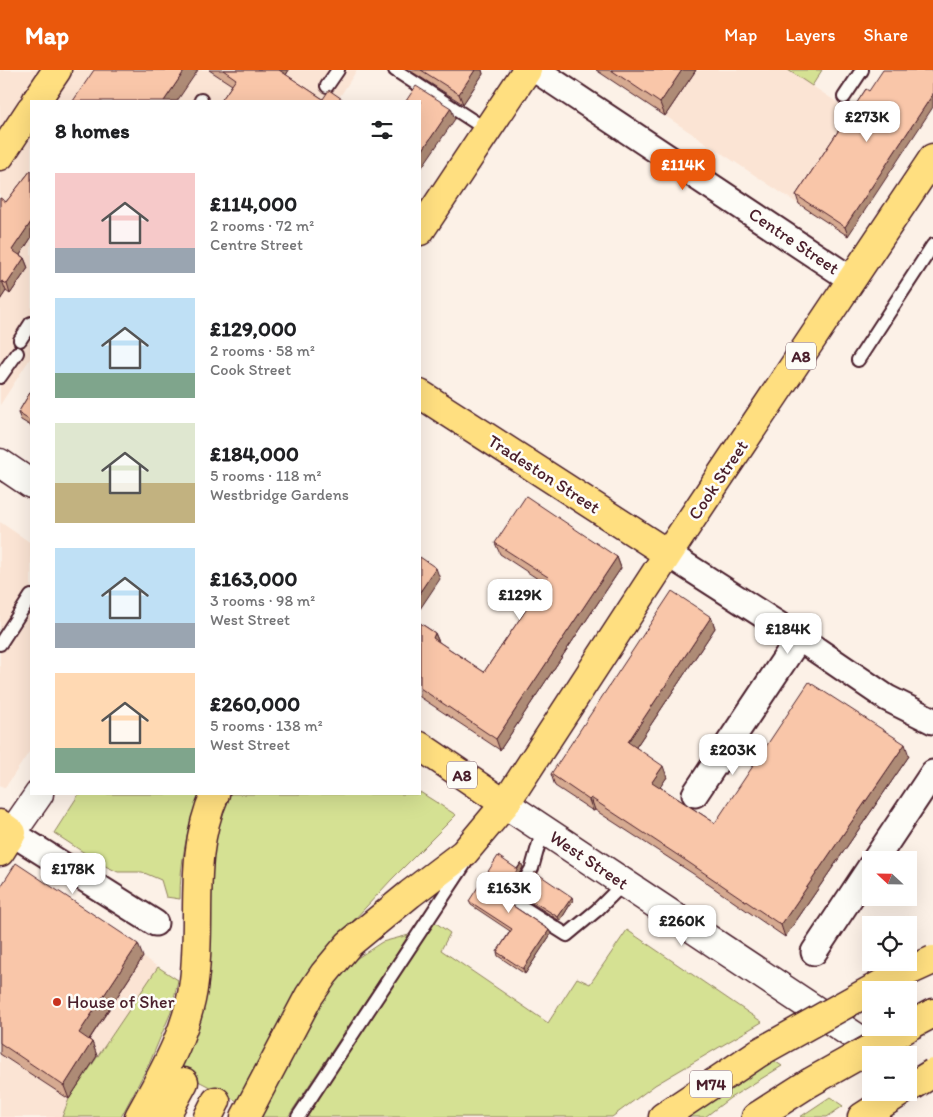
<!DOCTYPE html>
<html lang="en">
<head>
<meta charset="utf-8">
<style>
  :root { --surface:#fff; --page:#f6f6f6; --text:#202124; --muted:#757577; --accent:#ea580c }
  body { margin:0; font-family:Itim,sans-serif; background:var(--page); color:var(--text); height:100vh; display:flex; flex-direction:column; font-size:19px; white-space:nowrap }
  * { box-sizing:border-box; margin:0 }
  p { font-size:16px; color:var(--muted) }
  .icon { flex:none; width:28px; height:28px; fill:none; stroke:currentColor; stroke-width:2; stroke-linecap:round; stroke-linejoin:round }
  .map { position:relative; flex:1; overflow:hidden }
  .sheet { position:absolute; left:30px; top:30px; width:391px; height:695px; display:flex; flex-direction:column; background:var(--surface); border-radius:0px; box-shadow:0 5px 20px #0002 }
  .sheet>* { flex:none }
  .needle { width:32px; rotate:292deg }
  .controls { position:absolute; left:862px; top:781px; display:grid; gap:10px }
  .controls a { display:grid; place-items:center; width:55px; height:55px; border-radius:0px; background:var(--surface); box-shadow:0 5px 20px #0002; font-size:25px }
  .price { position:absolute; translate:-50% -42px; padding:0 11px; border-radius:10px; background:#fff; color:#222; font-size:16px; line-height:32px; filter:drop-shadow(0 1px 2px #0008) }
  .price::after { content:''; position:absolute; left:50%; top:30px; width:15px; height:11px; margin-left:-8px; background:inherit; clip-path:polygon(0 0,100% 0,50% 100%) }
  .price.current { background:var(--accent); color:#fff }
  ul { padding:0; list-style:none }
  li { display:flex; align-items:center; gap:15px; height:125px; padding:0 25px }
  li span { display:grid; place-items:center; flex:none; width:140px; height:100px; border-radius:0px; color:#555 }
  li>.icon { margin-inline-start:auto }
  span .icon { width:60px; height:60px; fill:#fffc; stroke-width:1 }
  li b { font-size:21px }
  h2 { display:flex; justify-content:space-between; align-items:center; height:60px; padding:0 25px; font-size:21px }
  header { display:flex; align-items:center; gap:30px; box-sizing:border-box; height:70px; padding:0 25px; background:var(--accent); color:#fff }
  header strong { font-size:24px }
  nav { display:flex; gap:28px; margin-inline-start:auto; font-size:18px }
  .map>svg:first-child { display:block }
</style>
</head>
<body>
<header>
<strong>Map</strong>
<nav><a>Map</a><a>Layers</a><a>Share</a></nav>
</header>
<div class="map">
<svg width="933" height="1047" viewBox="0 0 933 1047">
  <rect width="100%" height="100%" fill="#fcf1e7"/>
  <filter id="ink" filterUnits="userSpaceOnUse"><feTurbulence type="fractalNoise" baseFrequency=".02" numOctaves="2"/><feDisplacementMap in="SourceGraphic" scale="10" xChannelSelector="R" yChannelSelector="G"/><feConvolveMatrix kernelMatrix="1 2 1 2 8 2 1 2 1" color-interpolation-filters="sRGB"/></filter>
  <g filter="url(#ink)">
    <path fill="#fbe4d4" d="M0,0h357l-20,31h-306v256l-31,48z
      M596,0h192l70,46 75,-9 -85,130z
      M0,452l31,21v206l-26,39 -5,-3z
      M21,807l137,90 -89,132 -7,18h-62v-208z"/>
    <path fill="#d5e193" stroke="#90805f" d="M788,0h34l-10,16z
      M420,722l36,23 -64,64 -65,70 -50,79 -40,73 -62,-32 32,-196 16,-79h197z
      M79,724h120c-12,35 -19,68 -19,105l-14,-2 -5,-17 -19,-8h-24l-15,-7 -49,-32z
      M432,850l18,13 -9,17 107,73 29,-45 13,6 37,-54 135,92 -107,63 -43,32h-305z
      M409,865l-121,182h-31l62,-117 23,-32 40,-26z
      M158,897l20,13 -7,32 -21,50 -29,55h-59l7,-18z
      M767,986l15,10 -52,32 -25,19h-30z
      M830,1027l13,9 -16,11h-27z"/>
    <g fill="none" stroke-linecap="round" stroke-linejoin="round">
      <defs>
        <path id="service" d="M395,0l92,60
          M327,16l11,-16
          M844,27l18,-27
          M201,31v-1
          M20,270l11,-17
          M858,290l75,-115
          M0,307l17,-24
          M0,574l31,-48
          M543,759l-11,39 -19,33 54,34 30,-25 27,-27
          M298,1047l168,-255"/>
        <path id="minor" d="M536,0l316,210
          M668,484l131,84 88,60 46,23
          M695,724l104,-156
          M12,763l143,90
          M875,790l58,-87
          M814,882l57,-86"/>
        <path id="tertiary" d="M0,393l31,21
          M505,734l378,251
          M12,763l27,-39"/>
        <path id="primary" d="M36,31l21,-31
          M0,86l31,-47
          M420,161l107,-161
          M420,324l248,160
          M420,676l85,58 163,-250 265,-396
          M0,754l12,9 -12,19"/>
        <path id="motorway" d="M909,956l24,-13
          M139,1047c23,-42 50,-87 55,-136 8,-63 -6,-127 21,-187
          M165,1047l19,-35
          M208,1047l8,-16
          M245,1047l64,-121 15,-22 25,-30 61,-50 54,-41 41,-49
          M663,1047l97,-65
          M756,1047l53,-34
          M862,1047l39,-25"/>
      </defs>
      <use href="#service" stroke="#4a1f2b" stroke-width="16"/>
      <use href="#minor" stroke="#4a1f2b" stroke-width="29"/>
      <use href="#tertiary" stroke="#4a1f2b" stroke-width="31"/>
      <use href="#primary" stroke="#4a1f2b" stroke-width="31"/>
      <use href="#motorway" stroke="#4a1f2b" stroke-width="31"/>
      <use href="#service" stroke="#fdfcf7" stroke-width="12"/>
      <use href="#minor" stroke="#fdfcf7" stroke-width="25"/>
      <use href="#tertiary" stroke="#fdfcf7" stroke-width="28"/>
      <use href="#primary" stroke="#ffdf80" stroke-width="28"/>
      <use href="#motorway" stroke="#ffdf80" stroke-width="28"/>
      <defs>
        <path id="motorway-bridge" d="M760,982l127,-71 46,-21
          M809,1013l98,-55
          M909,1018l24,-15"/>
      </defs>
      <use href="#motorway-bridge" stroke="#4a1f2b" stroke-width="31" stroke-linecap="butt"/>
      <use href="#motorway-bridge" stroke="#ffdf80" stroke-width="28"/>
    </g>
    <path fill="#d6aa91" stroke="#4a1f2b" d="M209,0h80l-3,5 37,24 22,2h-124l11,-16z
      M409,0h73l1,4 -20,30z
      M596,0h100l-31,46z
      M866,19l-18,147 -49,-32 -3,-9z
      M31,100v68l-11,17 4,3 4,10 -18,26 -4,-3 -6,9v-102l6,4z
      M31,321v35l-10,-6 -3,-7z
      M495,473l122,14 4,11 -121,182 -80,-53v-74l15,10 4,9 45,30 60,-89 -44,-29z
      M711,547l4,11 -79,119 31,30 -7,10 55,36 194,-67 -124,181 -93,-64 -97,-63 -2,1 -38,-25 -4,-12z
      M521,793l2,4 -17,30v4l43,29 2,4 -26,40 -27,-18 -1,-4 13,-21 -39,-26 -2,-4 48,-32z
      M0,818l143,69 -54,83 3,2 5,14 -28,43 -69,-45z
      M523,825l50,5 -13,21 -36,-23z"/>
    <path fill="#ae8b76" stroke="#4a1f2b" d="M185,0h13l-21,31h-13z
      M278,0h11l-7,11z
      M475,0h7l1,4 -20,30 -4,-10z
      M682,0h14l-31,46 -5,-13z
      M933,24v13l-85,129 -3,-9z
      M451,38l4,11 -35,51v-16z
      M31,152v16l-15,23 -4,-11z
      M24,188l4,10 -18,26 -3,-10z
      M2,211l4,10 -6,9v-16z
      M617,487l4,11 -121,182 -4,-11z
      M436,498l4,11 -20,30v-17z
      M711,547l4,11 -83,125 -4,-11z
      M435,563l5,12 -7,-7z
      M905,674l4,12 -124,181 -4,-12z
      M663,696l4,11 -11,16 -4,-11z
      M591,728l4,12 -2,1 -4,-11z
      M521,793l2,4 -17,30v7l-2,-4v-7z
      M572,827l1,3 -13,21 -2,-4z
      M549,860l2,4 -26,40 -2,-5z
      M138,874l5,13 -59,90 -5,-14z
      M92,972l5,14 -28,43 -5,-13z"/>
    <path fill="#f9c6a9" stroke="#4a1f2b" d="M94,0h91l-21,31h-91z
      M223,0h56l44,29 6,-9 16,11h-124l15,-22z
      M421,0h54l-16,24z
      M611,0h71l-22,33z
      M883,0h50v24l-88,133 -49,-32 70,-106 3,2z
      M416,16l35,22 -31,46v-53h-14z
      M31,100v52l-19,28 12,8 -17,26 -5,-3 -2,3v-86l6,4z
      M31,321v30l-13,-8z
      M526,426l91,61 -121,182 -76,-51v-65l15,10 -2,5 51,34 64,-95 -53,-34z
      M420,487l16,11 -16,24z
      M672,521l39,26 -83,125 35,24 -11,16 63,41 94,-141 96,62 -124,181 -93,-63 -97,-64 -2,2 -38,-26z
      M498,786l19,13 4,-6 -17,30v7l45,30 -26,39 -26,-17 15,-23 -43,-28z
      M16,793l122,81 -59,89 13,9 -28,44 -64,-43v-155z
      M535,802l37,25 -14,20 -35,-22z"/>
  </g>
  <circle fill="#c8321e" stroke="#fdfcf7" stroke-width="2" cx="57" cy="932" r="5"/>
  <g text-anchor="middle" stroke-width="5" stroke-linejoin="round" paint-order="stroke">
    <g fill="#fdfcf7" stroke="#806168" stroke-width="1">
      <rect x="786" y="272.5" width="30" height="27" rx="4"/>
      <rect x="447" y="691.5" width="30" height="27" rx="4"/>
      <rect x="690" y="1000.5" width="42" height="27" rx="4"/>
    </g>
    <g font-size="16" font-weight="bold" fill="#4a1f2b">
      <text x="801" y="292">A8</text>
      <text x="462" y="711">A8</text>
      <text x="711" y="1020">M74</text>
    </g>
    <g font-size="18" fill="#4a1f2b" stroke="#fdfcf7">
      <text transform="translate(794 171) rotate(34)" y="6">Centre Street</text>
      <text transform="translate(544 404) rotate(33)" y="6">Tradeston Street</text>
      <text transform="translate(718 410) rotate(-56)" y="6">Cook Street</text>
      <text transform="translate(589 790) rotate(34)" y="6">West Street</text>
    </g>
    <g font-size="18" fill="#4a1f2b" stroke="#fdfcf7" text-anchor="start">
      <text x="67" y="938">House of Sher</text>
    </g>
  </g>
</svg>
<div class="controls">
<a><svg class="needle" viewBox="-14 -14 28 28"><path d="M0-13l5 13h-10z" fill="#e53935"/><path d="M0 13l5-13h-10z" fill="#757577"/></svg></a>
<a><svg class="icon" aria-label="locate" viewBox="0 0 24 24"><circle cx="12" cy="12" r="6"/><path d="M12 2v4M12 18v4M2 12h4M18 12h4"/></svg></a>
<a>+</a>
<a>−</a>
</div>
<b class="price" style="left:867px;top:73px">£273K</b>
<b class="price current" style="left:683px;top:121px">£114K</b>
<b class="price" style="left:520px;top:551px">£129K</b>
<b class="price" style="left:788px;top:585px">£184K</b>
<b class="price" style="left:733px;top:706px">£203K</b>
<b class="price" style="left:73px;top:825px">£178K</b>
<b class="price" style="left:509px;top:844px">£163K</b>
<b class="price" style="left:682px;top:877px">£260K</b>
<section class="sheet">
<h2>8 homes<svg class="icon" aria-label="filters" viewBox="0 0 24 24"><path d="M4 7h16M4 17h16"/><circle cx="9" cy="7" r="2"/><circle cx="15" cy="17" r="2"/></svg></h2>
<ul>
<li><span style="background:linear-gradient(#f6c9c9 75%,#9aa5b1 0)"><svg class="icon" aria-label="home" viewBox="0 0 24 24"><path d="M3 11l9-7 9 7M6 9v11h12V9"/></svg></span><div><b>£114,000</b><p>2 rooms · 72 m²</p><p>Centre Street</p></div></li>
<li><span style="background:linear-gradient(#bfe0f5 75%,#7fa58c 0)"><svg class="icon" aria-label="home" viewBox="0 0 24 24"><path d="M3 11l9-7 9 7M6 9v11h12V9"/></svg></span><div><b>£129,000</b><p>2 rooms · 58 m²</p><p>Cook Street</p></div></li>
<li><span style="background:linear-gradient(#dfe7d0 60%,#c2b280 0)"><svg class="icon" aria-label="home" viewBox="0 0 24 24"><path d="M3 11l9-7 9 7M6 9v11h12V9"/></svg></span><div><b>£184,000</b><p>5 rooms · 118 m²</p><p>Westbridge Gardens</p></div></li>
<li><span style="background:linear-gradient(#bfe0f5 75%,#9aa5b1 0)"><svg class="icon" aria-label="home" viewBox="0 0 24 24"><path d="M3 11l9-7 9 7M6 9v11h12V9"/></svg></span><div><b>£163,000</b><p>3 rooms · 98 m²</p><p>West Street</p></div></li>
<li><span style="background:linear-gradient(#ffd9b3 75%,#7fa58c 0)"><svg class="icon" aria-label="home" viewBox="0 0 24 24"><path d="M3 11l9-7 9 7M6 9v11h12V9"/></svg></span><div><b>£260,000</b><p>5 rooms · 138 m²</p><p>West Street</p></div></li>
</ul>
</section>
</div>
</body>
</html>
